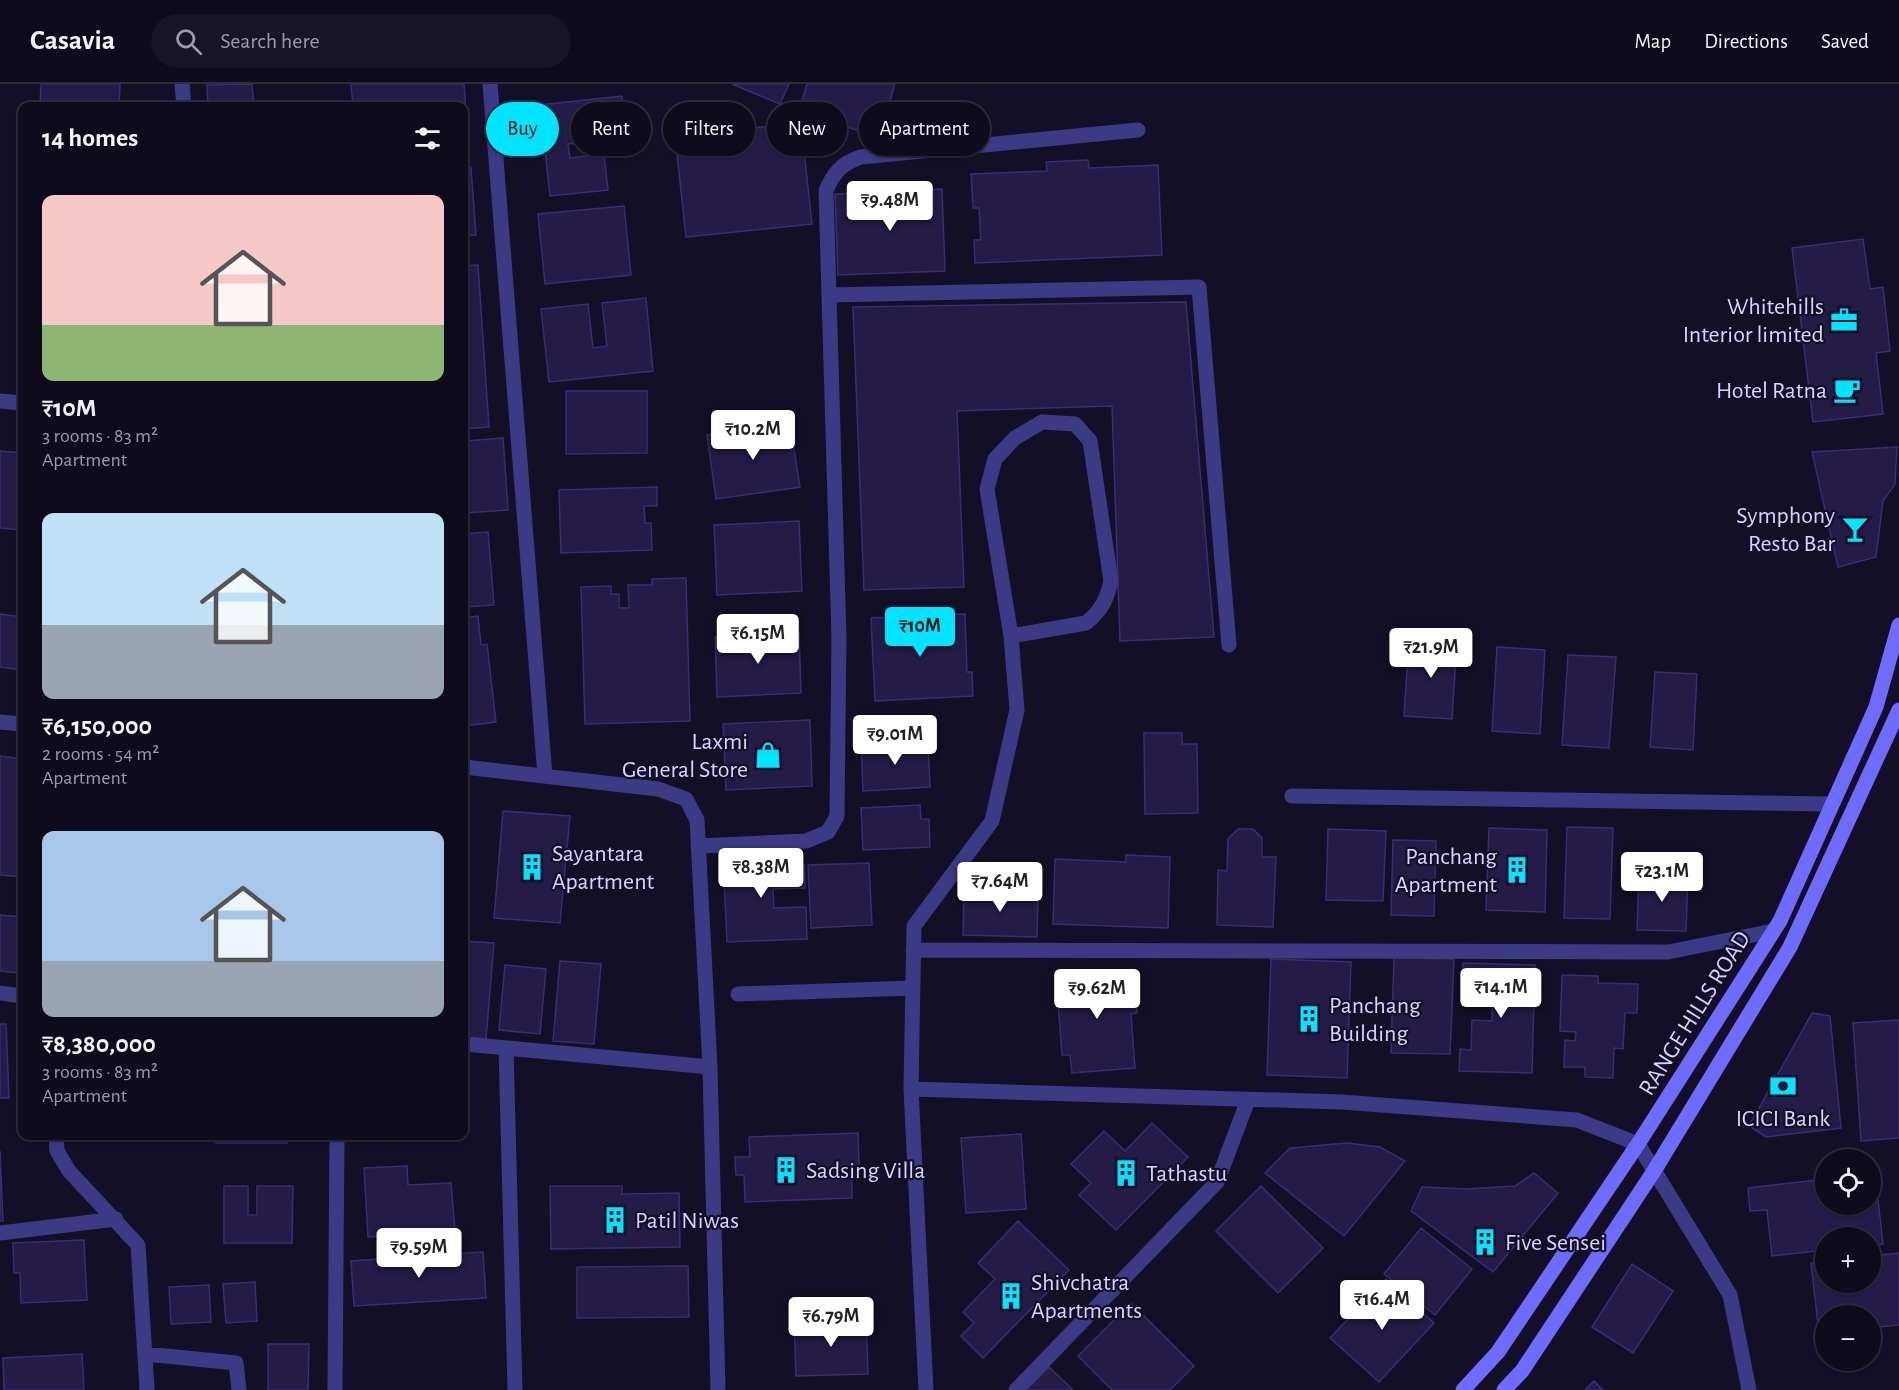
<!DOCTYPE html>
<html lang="en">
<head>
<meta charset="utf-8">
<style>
  :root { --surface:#0e0b1c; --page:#171425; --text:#f1f3f6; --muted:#9b9ba3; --line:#2e2b3b; --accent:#00e5ff }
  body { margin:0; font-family:"Alegreya Sans",sans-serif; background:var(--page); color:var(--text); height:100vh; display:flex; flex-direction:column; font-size:22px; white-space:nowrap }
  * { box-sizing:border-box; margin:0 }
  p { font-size:20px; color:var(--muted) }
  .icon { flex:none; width:33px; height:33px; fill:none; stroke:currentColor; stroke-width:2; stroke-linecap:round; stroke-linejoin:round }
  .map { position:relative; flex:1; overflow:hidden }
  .panel { position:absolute; left:18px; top:18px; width:450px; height:1038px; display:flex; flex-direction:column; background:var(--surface); border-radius:12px; box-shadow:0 2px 4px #0004,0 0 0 2px var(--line) }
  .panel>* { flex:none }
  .hud { position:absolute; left:486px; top:18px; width:570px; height:54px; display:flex; gap:12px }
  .fabs { position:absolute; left:1815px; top:1065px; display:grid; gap:12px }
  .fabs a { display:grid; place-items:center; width:66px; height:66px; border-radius:50%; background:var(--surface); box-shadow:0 2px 4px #0004,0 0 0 2px var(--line); font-size:30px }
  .price { position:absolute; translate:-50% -51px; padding:0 14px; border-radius:6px; background:#fff; color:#222; font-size:20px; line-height:39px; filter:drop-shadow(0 2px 3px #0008) }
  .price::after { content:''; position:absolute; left:50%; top:36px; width:18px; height:14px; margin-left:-9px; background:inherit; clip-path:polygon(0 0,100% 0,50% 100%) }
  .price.active { background:var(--accent); color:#111 }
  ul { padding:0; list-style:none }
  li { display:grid; align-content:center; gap:12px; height:318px; padding:0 24px }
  li span { display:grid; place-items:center; height:186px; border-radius:12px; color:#555 }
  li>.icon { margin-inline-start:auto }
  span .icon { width:108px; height:108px; fill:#fffc; stroke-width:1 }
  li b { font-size:26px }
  h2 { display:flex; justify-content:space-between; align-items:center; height:72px; padding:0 24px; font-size:26px }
  .tag { padding:0 21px; border-radius:27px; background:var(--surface); box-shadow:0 2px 4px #0004,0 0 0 2px var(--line); font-size:21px; line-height:54px }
  .tag.active { background:var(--accent); color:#111 }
  header { display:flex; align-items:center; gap:36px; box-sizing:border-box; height:84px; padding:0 30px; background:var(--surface); border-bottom:2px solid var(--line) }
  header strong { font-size:28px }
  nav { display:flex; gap:33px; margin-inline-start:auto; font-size:21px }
  .search { width:420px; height:54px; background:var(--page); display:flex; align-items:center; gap:15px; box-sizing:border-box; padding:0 21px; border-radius:33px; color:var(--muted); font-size:22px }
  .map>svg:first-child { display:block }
</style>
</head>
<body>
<header>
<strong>Casavia</strong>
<div class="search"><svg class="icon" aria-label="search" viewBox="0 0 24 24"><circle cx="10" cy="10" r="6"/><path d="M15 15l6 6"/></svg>Search here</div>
<nav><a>Map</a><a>Directions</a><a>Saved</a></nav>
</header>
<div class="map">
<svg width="1899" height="1306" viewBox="0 0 1899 1306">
  <rect width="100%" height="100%" fill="#130f26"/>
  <path fill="#241b47" stroke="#3b2d73" stroke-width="1.5" d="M41,0h79l-1,22h-79z
    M252,0l2,22h-51l5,-1 -1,-20z
    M351,0h113l4,56h-4v-34h-111z
    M732,0h57l-9,20z
    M807,0h88l-16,53 -80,-25z
    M622,12l4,42 -58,6 2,14 34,-4 4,36 -58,6 -10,-91z
    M801,39l11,101 -126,13 -11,-101z
    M1088,76l1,8 69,-3 4,90 -187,8 -1,-23h7l-2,-32h-6l-2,-34 76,-3 -1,-9z
    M471,84l5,67 -12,1v-67z
    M942,105l3,82 -107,4 -3,-81z
    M624,122l7,69 -86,9 -7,-70z
    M1863,155l7,50 13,-2 7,64 -14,2 7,61 -70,8 -21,-174z
    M478,181l11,162 -25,2v-163z
    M646,214l7,73 -104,11 -8,-73 47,-5 5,44 14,-2 -5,-43z
    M1186,218l28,335 -94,4 -8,-235 -155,5 7,176 -100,3 -11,-283z
    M566,307h81v62l-81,1z
    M790,339l10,64 -84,12 -9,-64z
    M503,354l5,72 -44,3v-72z
    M1897,363l-2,37 -12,17 -7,56 -38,10 -26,-115z
    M0,367l22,2v77l-22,-2z
    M657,403v19h-13l1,17h6l1,27 -91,3 -2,-63z
    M799,437l3,70 -85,4 -3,-70z
    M488,448l6,73 -30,2v-73z
    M686,494l4,143 -105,3 -4,-137 30,-1v8h8v14h10l-1,-23h24v-6z
    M0,530l22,3v53l-22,-3z
    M965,530l2,58h5l1,24 -98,5 -4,-83z
    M478,532l3,29 6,-1 9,78 -32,4v-108z
    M799,549l2,60 -84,4 -2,-60z
    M1409,555l48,3 -5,77 -48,-3z
    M1497,563l48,3 -5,84 -48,-3z
    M1568,571l48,2 -7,91 -47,-3z
    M1655,588l42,2 -4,76 -43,-3z
    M810,636l2,66 -86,4 -3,-66z
    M1144,649h38v11h15l1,69 -53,1z
    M928,657l2,46 -67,4 -2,-47z
    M0,672l22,3v118l-22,-2z
    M920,721l1,14h8l1,28 -67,3 -2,-42z
    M503,727l67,5 -10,107 -66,-5z
    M1567,743l46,1 -3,91 -46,-1z
    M1489,744l58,2 -2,82 -59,-2z
    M1238,745h15l9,9v19h14l-3,70 -56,-2 1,-55 9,1 1,-32z
    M1328,745l58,2 -3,70 -57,-1z
    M1393,756l43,1 -2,75 -43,-1z
    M777,769v12l27,-1 1,24 -32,1 1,19 32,-1 1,32 -80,3 -4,-86z
    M1126,771l44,2 -2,71 -115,-4 2,-65 71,3z
    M869,779l3,62 -61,3 -3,-63z
    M1639,792l49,1 -2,54 -49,-1z
    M964,805l74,3 -1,45 -74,-2z
    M0,831l22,2 -2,56 -20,-2z
    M464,857l30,2 -8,96 -22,-2z
    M1394,873l60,2 -4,95 -59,-1z
    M1271,875l80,3 -4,116 -80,-3z
    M560,877l41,3 -7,80 -41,-3z
    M1463,879l72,2 -1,22h-8v13h8l-2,73 -73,-2 1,-22 11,1 1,-30 20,1v-19l-20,-1 1,-15h-11z
    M505,881l41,4 -6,65 -41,-4z
    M1133,887l4,42 -6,1 4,54 -63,5 -2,-18h-8l-6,-79z
    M1562,891l36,1v7l40,1 -1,29h-12l-2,36 -9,-1 -1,30 -28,-1v-10h-21l1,-27 10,1 1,-9 -16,-1z
    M1812,929l18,3 11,112 -75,9 -17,-11z
    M1899,936v118l-38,3 -8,-118z
    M0,940h6l3,74h-9z
    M1152,1039l36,34 -72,73 -37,-35 12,-12 -20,-19 33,-33 21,20z
    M858,1049l1,32 -23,1v8l16,-1v25l-107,4 -1,-27h-8l-1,-18h15l-1,-20z
    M1021,1050l5,75 -60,4 -5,-75z
    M216,1052h71v7h-71z
    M1347,1059l33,4 25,14 -61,75 -79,-63 25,-25z
    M0,1067l3,70h-3z
    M407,1082l1,19 43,-2 4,48 -87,6 -4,-69z
    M1534,1089l24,20 -65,79 -82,-61 11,-24 44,2 49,-3z
    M1870,1090h5l8,70 -13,2v-8h-44v12l-54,6 -5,-46 -17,1 -2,-23 78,-9v25h44z
    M224,1102h24v29h9v-29h36l-1,57h-68z
    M550,1102h72v8l57,-1 1,54 -129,2z
    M1261,1102l62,62 -45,45 -62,-62z
    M1018,1137l51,49 -86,88 -22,-22 13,-13 -11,-11 32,-33 -17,-16z
    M1421,1144l51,41 -37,46 -51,-41z
    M84,1156l3,60 -66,3 -1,-30h-6l-1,-30z
    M483,1168l3,46 -132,8 -3,-45z
    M1899,1169v72l-29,3v-12h-44v16l-7,1 -8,-70 15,-2v21h44v-26z
    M1632,1180l41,27 -40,62 -41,-26z
    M688,1182l1,51 -112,1v-51z
    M1386,1195l48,44 -55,59 -49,-44z
    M255,1198l2,39 -31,2 -3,-39z
    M209,1201l2,37 -40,2 -2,-37z
    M1131,1219l63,63 -24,24h-58l-34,-34z
    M866,1236l2,54 -72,2 -2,-54z
    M268,1260h41l-1,46h-40z
    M82,1270l2,36h-80l-1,-32z
    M1049,1283l24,23h-47z
    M1594,1297l9,9h-18z"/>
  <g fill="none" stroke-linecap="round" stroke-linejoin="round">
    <path stroke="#3d3a85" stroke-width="15" d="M182,0l2,22
      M490,0l55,692
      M829,211l370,-8 30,358
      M0,317l22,2
      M0,638l22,2
      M464,683l194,22 28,10 11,21 13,247 8,323
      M1292,712l540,8
      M698,762l108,-5 22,-9 9,-16 2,-178 -13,-447c7,-18 16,-28 35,-34l277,-27
      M913,866l755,2 105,-21
      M0,909l22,3
      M738,910l174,-6
      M464,960l246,23
      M506,964l9,342
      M911,1005l431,13 235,18 61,24 92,151 19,95
      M56,1052l1,15 12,20 69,74 9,145
      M0,1149l116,-14
      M146,1270l90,9 3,27
      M335,1306l2,-254
      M926,1306l-15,-301 3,-163 78,-105 25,-111 -6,-74 -24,-147 8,-30 20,-21 27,-16 33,2 15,17 21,140c-4,18 -10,30 -25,42l-75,13
      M1016,1306l201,-208 31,-82"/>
    <path stroke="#6f6bff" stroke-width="15" d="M1463,1306l35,-38 140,-208 142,-223 96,-214 23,-82
      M1504,1306l18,-19 132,-200 136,-224 109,-237"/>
  </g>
  <defs>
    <symbol id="office-bare" viewBox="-9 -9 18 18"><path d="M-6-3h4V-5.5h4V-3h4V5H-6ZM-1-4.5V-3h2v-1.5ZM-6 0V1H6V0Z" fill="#00e5ff" stroke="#130f26" stroke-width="2.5" paint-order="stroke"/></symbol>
    <symbol id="cafe-bare" viewBox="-9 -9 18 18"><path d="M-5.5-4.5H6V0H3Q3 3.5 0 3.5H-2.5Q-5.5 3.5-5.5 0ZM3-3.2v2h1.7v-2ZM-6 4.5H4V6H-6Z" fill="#00e5ff" stroke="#130f26" stroke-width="2.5" paint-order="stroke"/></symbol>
    <symbol id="bar-bare" viewBox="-9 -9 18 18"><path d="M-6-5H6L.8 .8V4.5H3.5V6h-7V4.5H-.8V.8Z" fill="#00e5ff" stroke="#130f26" stroke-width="2.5" paint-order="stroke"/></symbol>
    <symbol id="shop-bare" viewBox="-9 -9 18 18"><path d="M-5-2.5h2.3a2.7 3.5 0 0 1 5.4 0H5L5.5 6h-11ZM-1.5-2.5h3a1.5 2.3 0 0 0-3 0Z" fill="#00e5ff" stroke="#130f26" stroke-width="2.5" paint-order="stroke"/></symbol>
    <symbol id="building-bare" viewBox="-9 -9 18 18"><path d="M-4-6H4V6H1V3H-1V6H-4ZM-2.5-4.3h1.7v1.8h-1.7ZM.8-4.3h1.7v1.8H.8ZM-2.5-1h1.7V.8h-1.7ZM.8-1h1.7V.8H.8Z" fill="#00e5ff" stroke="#130f26" stroke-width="2.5" paint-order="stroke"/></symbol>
    <symbol id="bank-bare" viewBox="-9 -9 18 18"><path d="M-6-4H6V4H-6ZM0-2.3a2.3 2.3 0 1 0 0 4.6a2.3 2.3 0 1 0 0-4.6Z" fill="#00e5ff" stroke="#130f26" stroke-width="2.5" paint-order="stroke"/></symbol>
  </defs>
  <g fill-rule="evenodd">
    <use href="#office-bare" x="1825" y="217" width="38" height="38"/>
    <use href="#cafe-bare" x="1828" y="287" width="38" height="38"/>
    <use href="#bar-bare" x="1836" y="426" width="38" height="38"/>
    <use href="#shop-bare" x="749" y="652" width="38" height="38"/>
    <use href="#building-bare" x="513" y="764" width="38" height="38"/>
    <use href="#building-bare" x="1498" y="767" width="38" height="38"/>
    <use href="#building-bare" x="1290" y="916" width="38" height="38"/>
    <use href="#bank-bare" x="1764" y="983" width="38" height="38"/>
    <use href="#building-bare" x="767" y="1067" width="38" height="38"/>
    <use href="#building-bare" x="1107" y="1070" width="38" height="38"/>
    <use href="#building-bare" x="596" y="1117" width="38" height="38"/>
    <use href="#building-bare" x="1466" y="1139" width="38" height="38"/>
    <use href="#building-bare" x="992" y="1193" width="38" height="38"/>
  </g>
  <g text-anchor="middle" stroke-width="4.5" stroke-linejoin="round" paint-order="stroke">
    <g font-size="24" fill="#d9d4ff" stroke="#130f26" text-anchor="start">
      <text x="1824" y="230" text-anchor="end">Whitehills<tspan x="1824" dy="28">Interior limited</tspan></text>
      <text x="1827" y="314" text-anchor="end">Hotel Ratna</text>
      <text x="1835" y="439" text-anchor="end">Symphony<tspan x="1835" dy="28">Resto Bar</tspan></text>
      <text x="748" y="665" text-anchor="end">Laxmi<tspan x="748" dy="28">General Store</tspan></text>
      <text x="552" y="777">Sayantara<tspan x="552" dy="28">Apartment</tspan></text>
      <text x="1497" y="780" text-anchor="end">Panchang<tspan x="1497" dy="28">Apartment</tspan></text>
      <text x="1329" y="929">Panchang<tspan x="1329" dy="28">Building</tspan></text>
      <text x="1783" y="1042" text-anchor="middle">ICICI Bank</text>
      <text x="806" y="1094">Sadsing Villa</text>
      <text x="1146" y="1097">Tathastu</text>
      <text x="635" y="1144">Patil Niwas</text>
      <text x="1505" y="1166">Five Sensei</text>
      <text x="1031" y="1206">Shivchatra<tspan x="1031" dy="28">Apartments</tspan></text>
    </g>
    <g font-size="24" fill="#d9d4ff" stroke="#130f26">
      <text transform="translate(1694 929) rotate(-58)" y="8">RANGE HILLS ROAD</text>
    </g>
  </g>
</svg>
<div class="fabs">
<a><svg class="icon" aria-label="locate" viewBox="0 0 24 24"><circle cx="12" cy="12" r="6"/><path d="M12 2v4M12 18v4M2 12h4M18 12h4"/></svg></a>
<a>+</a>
<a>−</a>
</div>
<b class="price" style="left:890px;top:148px">₹9.48M</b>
<b class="price" style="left:753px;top:377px">₹10.2M</b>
<b class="price active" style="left:920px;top:574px">₹10M</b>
<b class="price" style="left:758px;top:581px">₹6.15M</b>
<b class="price" style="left:1431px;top:595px">₹21.9M</b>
<b class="price" style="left:895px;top:682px">₹9.01M</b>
<b class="price" style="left:761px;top:815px">₹8.38M</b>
<b class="price" style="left:1662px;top:819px">₹23.1M</b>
<b class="price" style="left:1000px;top:829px">₹7.64M</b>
<b class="price" style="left:1501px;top:935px">₹14.1M</b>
<b class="price" style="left:1097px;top:936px">₹9.62M</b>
<b class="price" style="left:419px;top:1195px">₹9.59M</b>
<b class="price" style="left:1382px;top:1247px">₹16.4M</b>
<b class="price" style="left:831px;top:1264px">₹6.79M</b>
<div class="hud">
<a class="tag active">Buy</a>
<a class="tag">Rent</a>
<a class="tag">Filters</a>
<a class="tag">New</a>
<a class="tag">Apartment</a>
</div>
<section class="panel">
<h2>14 homes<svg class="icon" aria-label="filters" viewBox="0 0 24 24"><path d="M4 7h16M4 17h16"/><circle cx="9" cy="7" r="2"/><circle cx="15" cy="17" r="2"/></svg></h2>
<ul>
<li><span style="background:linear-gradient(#f6c9c9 70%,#8fb573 0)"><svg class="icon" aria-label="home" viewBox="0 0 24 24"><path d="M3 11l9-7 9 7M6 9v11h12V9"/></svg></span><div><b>₹10M</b><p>3 rooms · 83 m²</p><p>Apartment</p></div></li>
<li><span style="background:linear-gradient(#bfe0f5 60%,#9aa5b1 0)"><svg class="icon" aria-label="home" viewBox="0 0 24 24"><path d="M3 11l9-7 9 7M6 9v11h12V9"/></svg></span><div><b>₹6,150,000</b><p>2 rooms · 54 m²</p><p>Apartment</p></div></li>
<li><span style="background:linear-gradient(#a9c7e8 70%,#9aa5b1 0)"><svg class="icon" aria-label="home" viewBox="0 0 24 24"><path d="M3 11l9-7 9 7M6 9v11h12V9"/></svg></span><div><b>₹8,380,000</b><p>3 rooms · 83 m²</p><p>Apartment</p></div></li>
</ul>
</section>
</div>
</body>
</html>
